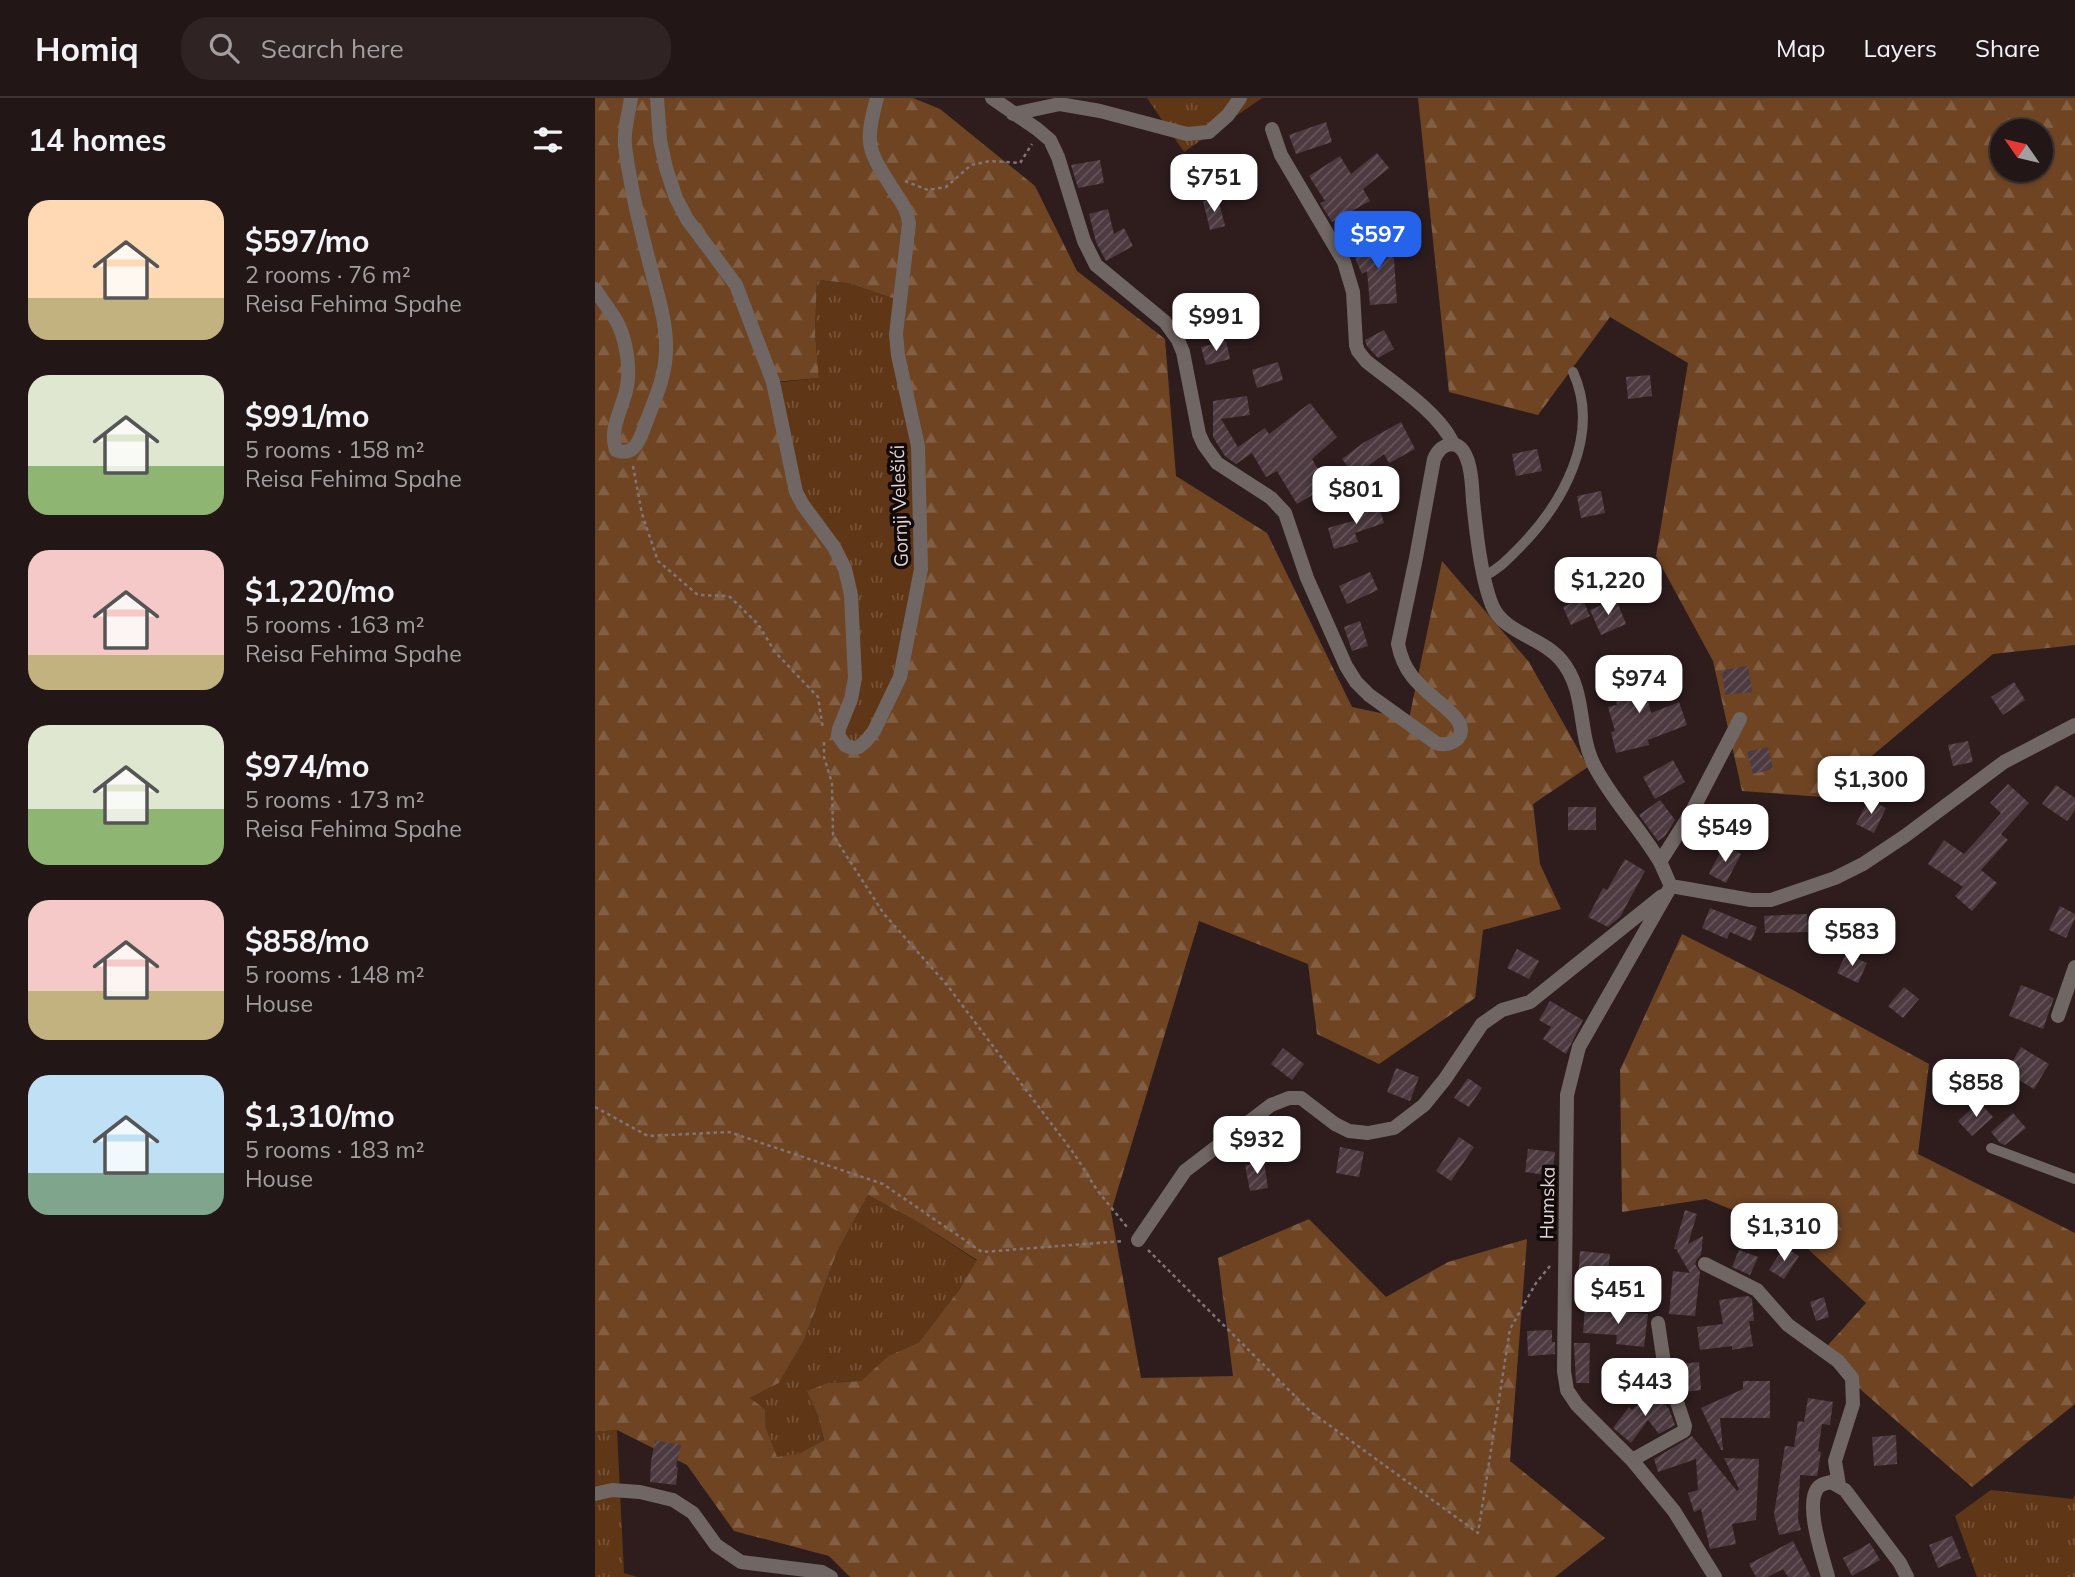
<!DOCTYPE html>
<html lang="en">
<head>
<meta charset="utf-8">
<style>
  :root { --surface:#231616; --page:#2f2323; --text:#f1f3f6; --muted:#a39fa1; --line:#403535; --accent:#2563eb }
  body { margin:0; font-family:Mulish,sans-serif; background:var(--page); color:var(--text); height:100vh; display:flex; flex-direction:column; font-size:26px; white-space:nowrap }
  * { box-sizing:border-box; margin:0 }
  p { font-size:23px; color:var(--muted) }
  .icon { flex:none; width:38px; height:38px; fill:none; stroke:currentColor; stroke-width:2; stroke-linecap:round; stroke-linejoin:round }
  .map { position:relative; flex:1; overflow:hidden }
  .side { display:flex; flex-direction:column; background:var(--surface); width:595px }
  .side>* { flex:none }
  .needle { width:46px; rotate:304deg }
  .controls { position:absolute; left:1395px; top:21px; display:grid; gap:14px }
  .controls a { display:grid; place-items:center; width:63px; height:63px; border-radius:50%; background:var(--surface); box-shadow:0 2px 5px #0004,0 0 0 2px var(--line); font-size:35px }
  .price { position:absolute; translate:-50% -60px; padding:0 16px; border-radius:14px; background:#fff; color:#222; font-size:23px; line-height:46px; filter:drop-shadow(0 2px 4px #0008) }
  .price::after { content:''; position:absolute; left:50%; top:42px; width:21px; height:16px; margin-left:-10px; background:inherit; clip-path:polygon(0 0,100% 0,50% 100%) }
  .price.selected { background:var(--accent); color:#fff }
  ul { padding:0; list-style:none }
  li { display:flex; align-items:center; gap:21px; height:175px; padding:0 28px }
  li span { display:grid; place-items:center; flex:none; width:196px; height:140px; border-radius:21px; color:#555 }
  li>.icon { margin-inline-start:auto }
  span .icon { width:84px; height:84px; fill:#fffc; stroke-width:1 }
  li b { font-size:30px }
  h2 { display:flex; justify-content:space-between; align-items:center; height:84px; padding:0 28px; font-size:30px }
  header { display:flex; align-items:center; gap:42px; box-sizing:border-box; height:98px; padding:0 35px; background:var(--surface); border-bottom:2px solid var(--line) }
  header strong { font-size:33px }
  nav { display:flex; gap:38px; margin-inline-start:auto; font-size:24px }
  .search { width:490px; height:63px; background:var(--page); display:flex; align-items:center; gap:18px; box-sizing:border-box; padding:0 24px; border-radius:28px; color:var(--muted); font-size:26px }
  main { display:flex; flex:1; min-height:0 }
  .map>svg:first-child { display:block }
</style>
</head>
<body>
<header>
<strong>Homiq</strong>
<div class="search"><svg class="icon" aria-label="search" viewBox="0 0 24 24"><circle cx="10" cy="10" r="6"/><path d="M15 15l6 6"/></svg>Search here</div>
<nav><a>Map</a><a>Layers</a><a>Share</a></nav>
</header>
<main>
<section class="side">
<h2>14 homes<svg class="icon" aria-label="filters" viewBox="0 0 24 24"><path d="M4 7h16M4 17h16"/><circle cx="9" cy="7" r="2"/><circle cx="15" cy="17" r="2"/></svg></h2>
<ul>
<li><span style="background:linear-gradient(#ffd9b3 70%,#c2b280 0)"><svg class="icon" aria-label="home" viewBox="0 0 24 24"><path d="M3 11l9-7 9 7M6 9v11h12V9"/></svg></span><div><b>$597/mo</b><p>2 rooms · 76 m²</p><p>Reisa Fehima Spahe</p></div></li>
<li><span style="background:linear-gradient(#dfe7d0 65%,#8fb573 0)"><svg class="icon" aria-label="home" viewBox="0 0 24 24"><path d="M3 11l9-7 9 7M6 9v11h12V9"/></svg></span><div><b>$991/mo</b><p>5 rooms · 158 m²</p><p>Reisa Fehima Spahe</p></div></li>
<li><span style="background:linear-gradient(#f6c9c9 75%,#c2b280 0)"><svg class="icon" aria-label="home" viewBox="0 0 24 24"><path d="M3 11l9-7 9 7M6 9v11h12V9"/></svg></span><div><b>$1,220/mo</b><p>5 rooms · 163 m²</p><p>Reisa Fehima Spahe</p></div></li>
<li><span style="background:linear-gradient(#dfe7d0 60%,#8fb573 0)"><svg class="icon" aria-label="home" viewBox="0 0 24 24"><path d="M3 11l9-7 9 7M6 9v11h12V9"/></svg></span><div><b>$974/mo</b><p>5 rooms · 173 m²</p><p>Reisa Fehima Spahe</p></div></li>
<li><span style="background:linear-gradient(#f6c9c9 65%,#c2b280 0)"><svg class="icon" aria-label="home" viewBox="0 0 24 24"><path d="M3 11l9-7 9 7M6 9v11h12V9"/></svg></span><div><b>$858/mo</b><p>5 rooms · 148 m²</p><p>House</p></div></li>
<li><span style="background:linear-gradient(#bfe0f5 70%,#7fa58c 0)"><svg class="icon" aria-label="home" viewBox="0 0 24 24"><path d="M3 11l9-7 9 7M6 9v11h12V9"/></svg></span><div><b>$1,310/mo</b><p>5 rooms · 183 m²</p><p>House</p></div></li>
</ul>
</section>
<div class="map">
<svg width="1480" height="1479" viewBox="0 0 1480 1479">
  <defs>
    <pattern id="grass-tufts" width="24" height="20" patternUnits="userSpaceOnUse" patternTransform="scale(1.75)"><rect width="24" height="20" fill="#5f3717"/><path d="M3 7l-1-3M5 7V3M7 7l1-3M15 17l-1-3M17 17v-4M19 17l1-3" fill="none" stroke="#765338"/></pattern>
    <pattern id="forest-firs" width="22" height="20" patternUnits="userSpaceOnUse" patternTransform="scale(1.75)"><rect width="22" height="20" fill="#6e4423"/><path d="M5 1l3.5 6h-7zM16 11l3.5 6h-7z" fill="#825e42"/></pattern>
    <pattern id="building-hatch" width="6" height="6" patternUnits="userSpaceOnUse" patternTransform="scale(1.75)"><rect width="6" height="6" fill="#4c3a40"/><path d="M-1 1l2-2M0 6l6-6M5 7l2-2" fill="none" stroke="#66565b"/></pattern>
  </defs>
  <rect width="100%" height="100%" fill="#2f1d1e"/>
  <path fill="url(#grass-tufts)" d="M552,0h115l-78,54z
    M222,182l31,3 53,18 17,145 3,123 -15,86 -40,86 -21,4 -42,-240 -30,-122 46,-5 -4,-45z
    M273,1097l53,29 56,37 -18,29 -40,52 -31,14 -27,25 -33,2 -10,32 6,25 -26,14 -21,4 -11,-30 -1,-19 -15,-11 29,-15 25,-43 33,-88z
    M22,1332l7,143 13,4h-42v-145z
    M1396,1392l82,9 2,-4v82h-98l-22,-61z"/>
  <path fill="url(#forest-firs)" fill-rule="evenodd" d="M0,0h318l27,11 95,77 42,85 88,68 11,137 91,57 85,174 57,12 33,-158 87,101 59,105 -55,37 7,60 21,45 -78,21 -8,68 -96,66 -62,-30 -9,-70 -109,-43 -88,291 30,166 92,-2 -15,-118 91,-39 77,78 62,-35 79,-23 -17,222 95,77 -50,39h-705l-21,-21 -95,-25 -47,-66 -70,-35 -22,2zM222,182l31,3 53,18 -3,54 20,91 3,123 -29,128 -40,51 -13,-19 16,-51 -10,-109 -53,-89 -18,-98 45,-4 -4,-45zM273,1097l53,29 56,36 -18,30 -40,52 -31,14 -27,25 -33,2 -21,8 11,24 6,25 -26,14 -21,3 -11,-29 -1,-19 -15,-11 29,-15 25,-43 33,-88z
    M823,0h657v547l-82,9 -170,143 -81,-6 -29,-130 -57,-105 32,-193 -78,-46 -72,98 -89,-23zM1407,33h39v39h-39z
    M1087,836l109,55 138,75 -11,90 157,79v171l-103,83 -152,-133 46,-51 -73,-68 -87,-36 -84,13 -2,-142z"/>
  <path fill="url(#building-hatch)" d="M731,24l6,20 -36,12 -7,-19z
    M782,55l12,15 -26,21 7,12 -38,21 -12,-19 5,-2 -16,-25 31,-20 11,18z
    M505,62l4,23 -26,5 -7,-23z
    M623,100l7,28 -15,4 -7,-29z
    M513,111l6,25 10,-6 9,18 -27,15 -10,-19 -7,-28z
    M788,139l11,22 3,44 -27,2 -3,-34 -5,3 -10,-23z
    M789,232l10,19 -16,9 -11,-12 -2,-6z
    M631,243l4,18 -24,6 -5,-18z
    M683,264l5,18 -26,8 -5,-18z
    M1055,277l2,21 -24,3 -2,-22z
    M652,298l3,19 -29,4 17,28 27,-19 4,6 41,-31 27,34 -25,22 16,27 -31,18 -20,-33 -11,6 -14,-24 -16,11 -11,-8 -12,-19v-36z
    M806,324l14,27 -26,14 -5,-9 -29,22 -13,-17 21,-16z
    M942,351l5,22 -26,5 -4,-22z
    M1006,393l4,22 -24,5 -4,-22z
    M783,405l6,20 -29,10 3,9 -24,7 -6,-21 32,-9 -3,-9z
    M775,474l8,18 -31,14 -8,-18z
    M987,500l8,18 -19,9 -8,-18z
    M1021,501l10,25 -25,11 -11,-25z
    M765,523l8,25 -16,5 -8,-24z
    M1153,568l4,26 -27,3 -3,-25z
    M1046,572l10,43 28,-11 8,23 -39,15 1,5 -33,8 -5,-21 4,-1 -7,-24 9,-2 -6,-27z
    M1419,584l11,18 -22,15 -12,-18z
    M1373,643l5,21 -20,4 -5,-21z
    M1173,649l5,22 -20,5 -6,-22z
    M1078,662l12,22 -30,17 -12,-22z
    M1413,686l21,19 -28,31 7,6 -27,30 16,13 -25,28 -17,-15 8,-9 -35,-23 16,-24 20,14 37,-41 -11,-10z
    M1461,687l19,13v12l-8,11 -25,-17z
    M1274,701l17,9 -12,25 -18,-9z
    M1065,702l15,20 -10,16 -7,5 -19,-26z
    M973,709h28v23h-28z
    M1129,747l17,9 -15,29 -17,-9z
    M1030,761l20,12 -25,46 -12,10 -20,-10 15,-29 4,2z
    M1465,808l15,8v4l-9,20 -17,-8z
    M1115,810l47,19 -6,14 -21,-9 -3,7 -25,-11z
    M1243,812l20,11 -10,17 -20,-12z
    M1212,816l1,18 -43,1 -1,-17z
    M922,851l22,12 -10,18 -22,-11z
    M1251,856l21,9 -9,20 -21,-10z
    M1426,887l33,13 -11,31 -34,-13z
    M1309,889l15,12 -16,19 -15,-12z
    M955,903l33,19 -17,34 -23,-15 8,-12 -12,-7z
    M1426,949l28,17 -15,25 -28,-17z
    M688,950l21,16 -12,16 -21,-16z
    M801,970l23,9 -9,24 -23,-9z
    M873,980l14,10 -13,19 -15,-9z
    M1384,1004l14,15 -21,19 -14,-15z
    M1418,1015l13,15 -21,17 -5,-2 -9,-11z
    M864,1039l15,10 -23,34 -15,-10z
    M745,1049l24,5 -5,25 -23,-4z
    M933,1051l27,3 -3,24 -27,-4z
    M669,1064l4,26 -18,3 -5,-26z
    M1090,1112l12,4 -9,30 15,-8 -2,19 -4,4 -2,5 5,8 -5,44 -26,-2 4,-43 17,2 -13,-22 1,-1 -4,-1z
    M1189,1149l15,9 -15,23 -15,-9z
    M1144,1152l19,7 -8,18 -18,-8z
    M985,1153l30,3 -3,28 -29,-3z
    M1153,1198l4,3 2,22h-5l4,25 -21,4v-4l-32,4 -3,-23 26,-3 -4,-24z
    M1229,1199l5,20 -13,4 -6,-19z
    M990,1211l63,5 -4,33 -28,-3 1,-9 -34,-2z
    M957,1232v12h3v12l-27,2 -1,-25z
    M979,1245h16l-1,40h-13z
    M1104,1264l2,28 -17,2 -4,-28z
    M1148,1283h27v37h-50l3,32h-2l-20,-42 42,-19z
    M1058,1292l16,19 6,16 -16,9 -11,-14 -17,23 -18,-15 16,-21 3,3z
    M1213,1300l25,4 -3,23 -8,-1 -4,27 3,1 -4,24 -17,-1 -2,44 3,11 -22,5 -5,-21 11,-68 9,1 4,-26 6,1z
    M1301,1337l1,29 -23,2 -2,-29z
    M1097,1338l45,55 2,-2 -15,-31 35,1 -3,61 -24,4 4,20 -26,5 -9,-40 -7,3 -6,-19 10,-3 -2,-31 -38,13 -4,-13z
    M60,1342l26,5 -5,22h2l-2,18 -26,-3 1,-20z
    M1357,1438l9,22 -23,10 -9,-23z
    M1198,1443l18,36h-23l-5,-8 -15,8h-12l-7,-13z
    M1275,1445l10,17 -28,16 -9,-18z"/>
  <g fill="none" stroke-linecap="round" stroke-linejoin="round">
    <path stroke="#837475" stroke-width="2.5" stroke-dasharray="3.5 3.5" stroke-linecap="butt" d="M310,83l23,9 18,-3 25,-22 19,-4 30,2 12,-19
      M38,368l9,48 16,47 40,34 31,1 29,28 17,28 43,45 5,32
      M229,644v15l8,26 1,52 51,79 63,71 128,170 22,35 30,37
      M0,1009l53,29 81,-4 154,52 99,68 142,-11
      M553,1152l163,162 167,121 32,-204 26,-46 14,-17"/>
    <path stroke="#706764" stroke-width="10" d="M889,478c14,-6 24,-17 34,-27 44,-44 84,-114 55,-177
      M1396,1050l84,31"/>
    <path stroke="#706764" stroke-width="14" d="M62,0l3,42 6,28 10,30 11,21 49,66 37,97 23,110 7,13 31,42 11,22 6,26 4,83 -4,21 -12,30 -1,6 7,10 7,3 7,-1 7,-6 8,-10 26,-54 21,-108 -3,-123 -20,-91 -2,-21 13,-110c-1,-12 -6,-20 -13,-30 -27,-43 -33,-46 -19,-96
      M397,0l45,31 13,11 8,17 26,84 12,24 69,57 13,18 5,12 16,82 5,11 13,18 54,35 14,15 22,65 39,88 10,16 13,13 67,48c12,4 29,-3 24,-18 -2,-7 -9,-12 -14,-17 -23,-20 -42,-32 -48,-64l18,-86 18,-99c8,-18 26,-21 33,0 5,12 5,28 6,42 3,29 8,77 19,104 11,28 50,32 69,55 26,31 16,71 33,105 18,35 46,63 66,97 4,8 7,16 11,24
      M418,16l47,-10 40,7 87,23 22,-2 19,-17 12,-17
      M677,31l9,26 63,107 9,30 3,53 2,6 8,10c27,22 74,52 87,83
      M0,191c7,12 18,24 24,37 8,18 12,46 7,65 -5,20 -17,39 -10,59 17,7 23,-8 28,-22 9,-25 22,-51 22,-78 1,-29 -10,-60 -17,-89 -10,-37 -19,-77 -24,-115 -2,-15 4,-33 6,-48
      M1065,764l31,-49 49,-94
      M1076,788l-92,161 -12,48 -3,276 3,19 10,15 55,55 42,51 41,66
      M1076,788l80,14h20l64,-22 28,-14 42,-28 99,-74 71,-37
      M1463,918l17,-49
      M543,1142l47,-69 86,-66 18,-7h12l34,26 14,7 19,2 26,-5 30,-23 21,-26 37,-55 20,-14 28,-8 132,-106
      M1110,1166l52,26 31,35 50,36 14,17 1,26 -18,57 4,24
      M1037,1362l52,-29 1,-5 -21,-63 -6,-40
      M0,1396l17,-4 28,2 33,8 20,13 23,32 25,17 81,10 9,5
      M1233,1479c-5,-20 -23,-70 -11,-88 3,-5 9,-6 14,-7l14,8 55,73 7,14"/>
  </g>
  <g text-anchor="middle" stroke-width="7" stroke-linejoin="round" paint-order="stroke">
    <g font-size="19" fill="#e2d6d6" stroke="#120a0a">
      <text transform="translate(304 408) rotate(-92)" y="7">Gornji Velešići</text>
      <text transform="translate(952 1105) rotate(-89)" y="7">Humska</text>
    </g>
  </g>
</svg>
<div class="controls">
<a><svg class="needle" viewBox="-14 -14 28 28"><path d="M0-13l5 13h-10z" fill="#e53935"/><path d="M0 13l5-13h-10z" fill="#a39fa1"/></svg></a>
</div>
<b class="price" style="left:619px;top:116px">$751</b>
<b class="price selected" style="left:783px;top:173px">$597</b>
<b class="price" style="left:621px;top:255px">$991</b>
<b class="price" style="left:761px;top:428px">$801</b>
<b class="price" style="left:1013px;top:519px">$1,220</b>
<b class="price" style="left:1044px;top:617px">$974</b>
<b class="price" style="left:1276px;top:718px">$1,300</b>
<b class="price" style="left:1130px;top:766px">$549</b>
<b class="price" style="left:1257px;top:870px">$583</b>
<b class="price" style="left:1381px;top:1021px">$858</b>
<b class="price" style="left:662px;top:1078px">$932</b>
<b class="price" style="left:1189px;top:1165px">$1,310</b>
<b class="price" style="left:1023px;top:1228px">$451</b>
<b class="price" style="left:1050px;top:1320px">$443</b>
</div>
</main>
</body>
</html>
